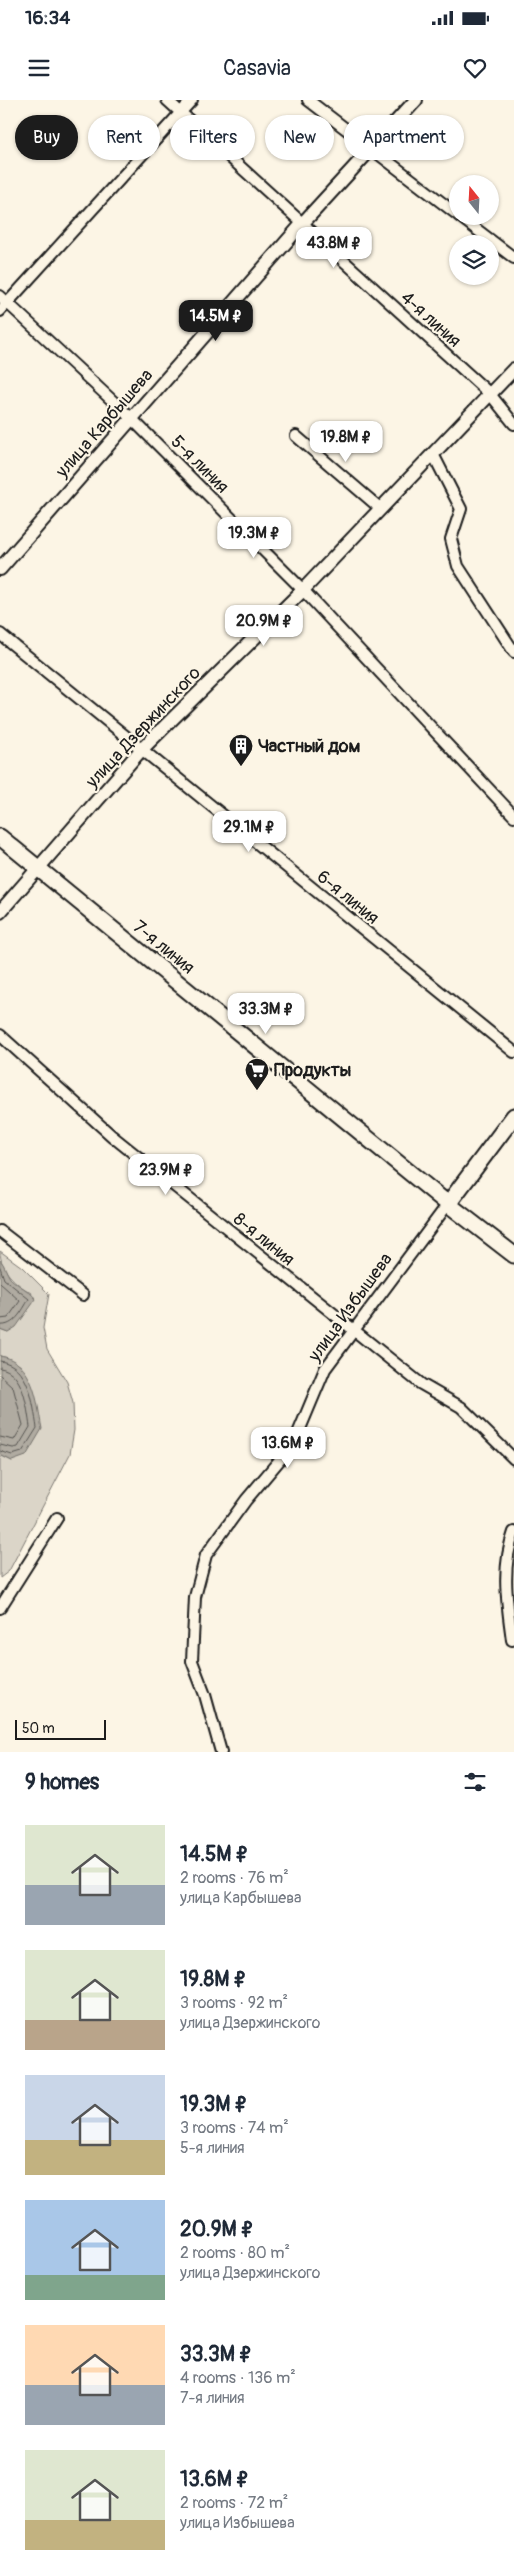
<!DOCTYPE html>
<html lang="en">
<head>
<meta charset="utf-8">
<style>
  :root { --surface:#fff; --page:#f2f2f3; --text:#1f2937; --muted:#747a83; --accent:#1c1c1c }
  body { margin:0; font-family:Pangolin,sans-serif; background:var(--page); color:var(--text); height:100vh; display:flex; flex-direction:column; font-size:19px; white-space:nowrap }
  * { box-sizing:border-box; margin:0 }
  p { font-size:16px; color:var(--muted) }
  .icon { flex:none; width:28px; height:28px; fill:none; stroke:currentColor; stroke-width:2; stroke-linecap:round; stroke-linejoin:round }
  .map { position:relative; height:1652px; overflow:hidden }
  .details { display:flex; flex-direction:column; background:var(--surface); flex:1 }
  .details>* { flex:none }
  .banner { position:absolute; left:15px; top:15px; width:485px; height:45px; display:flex; gap:10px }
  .needle { width:32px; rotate:342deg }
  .fabs { position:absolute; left:449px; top:75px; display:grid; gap:10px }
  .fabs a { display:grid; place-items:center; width:50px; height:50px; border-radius:50%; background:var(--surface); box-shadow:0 1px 4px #0004; font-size:25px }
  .scale { position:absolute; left:15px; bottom:12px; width:91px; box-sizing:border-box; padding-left:5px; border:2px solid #1c1c1c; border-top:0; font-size:14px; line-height:18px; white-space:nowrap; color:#1c1c1c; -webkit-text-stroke:4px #fcf5e5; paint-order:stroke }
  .price { position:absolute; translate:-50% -42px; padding:0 11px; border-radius:10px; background:#fff; color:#222; font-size:16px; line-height:32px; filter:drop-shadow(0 1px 2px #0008) }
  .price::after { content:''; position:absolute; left:50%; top:30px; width:15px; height:11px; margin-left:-8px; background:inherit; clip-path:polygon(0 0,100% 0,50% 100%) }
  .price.selected { background:var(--accent); color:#fff }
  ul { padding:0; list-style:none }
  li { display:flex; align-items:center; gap:15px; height:125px; padding:0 25px }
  li span { display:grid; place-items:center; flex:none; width:140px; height:100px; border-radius:0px; color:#555 }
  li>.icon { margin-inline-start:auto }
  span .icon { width:60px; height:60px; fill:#fffc; stroke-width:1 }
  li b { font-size:21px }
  h2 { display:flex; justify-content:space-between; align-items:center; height:60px; padding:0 25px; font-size:21px }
  .tag { padding:0 18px; border-radius:22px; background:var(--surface); box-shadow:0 1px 4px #0004; font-size:18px; line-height:45px }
  .tag.selected { background:var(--accent); color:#fff }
  .status { display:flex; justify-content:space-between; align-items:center; height:35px; padding:0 25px; background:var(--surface); direction:ltr }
  .status svg { height:14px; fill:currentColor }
  header { display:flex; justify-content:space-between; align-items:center; height:65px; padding:0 25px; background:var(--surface); font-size:22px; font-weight:600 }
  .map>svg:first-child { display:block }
</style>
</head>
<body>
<div class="status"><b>16:34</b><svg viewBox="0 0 49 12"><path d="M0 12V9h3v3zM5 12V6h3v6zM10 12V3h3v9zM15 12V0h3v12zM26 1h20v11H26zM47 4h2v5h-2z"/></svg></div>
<header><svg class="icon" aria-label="menu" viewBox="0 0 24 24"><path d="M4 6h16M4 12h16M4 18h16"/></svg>Casavia<svg class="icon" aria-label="heart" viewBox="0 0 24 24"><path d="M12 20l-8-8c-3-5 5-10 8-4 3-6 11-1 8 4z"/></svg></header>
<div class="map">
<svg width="514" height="1652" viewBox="0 0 514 1652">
  <rect width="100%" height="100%" fill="#fcf5e5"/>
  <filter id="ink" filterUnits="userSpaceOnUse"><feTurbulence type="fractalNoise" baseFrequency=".02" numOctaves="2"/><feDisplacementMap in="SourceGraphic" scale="10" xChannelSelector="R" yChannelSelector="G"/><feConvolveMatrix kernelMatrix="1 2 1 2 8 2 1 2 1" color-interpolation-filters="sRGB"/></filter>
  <g filter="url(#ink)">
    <path fill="#dbd5c8" stroke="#7c7872" d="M0,1151l22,16 27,27 -6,34 4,21 20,33 6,21 1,27 -4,24 -61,117 -9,7v-123l12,6 9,-95 -13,-8 -8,-2v-27l8,3 24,-39c-17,-9 -32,-23 -32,-42z"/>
    <path fill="#b0aba1" stroke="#75726c" d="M0,1160c5,5 6,12 10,18 8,8 19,12 26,21l-20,28 -8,5 -8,-3z
      M0,1256c34,5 37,46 42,73l-16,27 -14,5 -12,-6z"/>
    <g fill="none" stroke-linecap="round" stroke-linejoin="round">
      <path stroke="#575551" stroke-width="1" d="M0,1167l4,12 25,20c-7,12 -15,28 -29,26
        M0,1183l20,18 -12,17 -8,1
        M0,1261c30,4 33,43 37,67l-15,24 -10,3 -12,-4
        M0,1268c24,3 27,40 30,59l-12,20 -5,1 -13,-3
        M0,1275l13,12 10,38 -9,15 -14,-3"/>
      <defs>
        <path id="minor" d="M167,0l323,294 24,30
          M308,0l150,115
          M459,116l55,42
          M0,196l131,122 172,172 211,226
          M0,211l192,-211
          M296,336l85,73
          M433,354l28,55 -10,30 7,27 56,86
          M0,534l514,418
          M0,935l112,101 309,248 40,23 53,52
          M0,1131l83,64
          M0,1508l57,-90
          M512,1540c-5,-38 -11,-72 2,-108
          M221,1652l-16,-57 -13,-34 3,-64 11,-42 40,-55 48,-57 31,-74 123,-165"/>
        <path id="tertiary" d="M0,469l302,-345 114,-124
          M0,812l141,-162 162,-160 211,-221"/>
        <path id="secondary" d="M0,737l448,367 66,51
          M448,1104l66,-88"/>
      </defs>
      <use href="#minor" stroke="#1c1c1c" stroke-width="14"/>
      <use href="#tertiary" stroke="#1c1c1c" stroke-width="16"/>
      <use href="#secondary" stroke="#1c1c1c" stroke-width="19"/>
      <use href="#minor" stroke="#fcf5e5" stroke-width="10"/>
      <use href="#tertiary" stroke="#fcf5e5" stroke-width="12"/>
      <use href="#secondary" stroke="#fcf5e5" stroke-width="15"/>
    </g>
  </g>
  <defs>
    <symbol id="building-pin" viewBox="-11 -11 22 30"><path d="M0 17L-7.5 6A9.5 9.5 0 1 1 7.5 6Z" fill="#1c1c1c" stroke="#fcf5e5"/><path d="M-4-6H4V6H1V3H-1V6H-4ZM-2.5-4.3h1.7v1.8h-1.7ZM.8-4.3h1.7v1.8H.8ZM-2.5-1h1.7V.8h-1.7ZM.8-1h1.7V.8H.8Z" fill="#fff"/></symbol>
    <symbol id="supermarket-pin" viewBox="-11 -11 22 30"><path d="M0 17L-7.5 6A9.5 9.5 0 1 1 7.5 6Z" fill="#1c1c1c" stroke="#fcf5e5"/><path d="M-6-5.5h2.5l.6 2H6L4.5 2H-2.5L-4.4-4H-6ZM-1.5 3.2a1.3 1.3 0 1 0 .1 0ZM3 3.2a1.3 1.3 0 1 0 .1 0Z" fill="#fff"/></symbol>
  </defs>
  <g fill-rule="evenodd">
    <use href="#building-pin" x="227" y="632" width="28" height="38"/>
    <use href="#supermarket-pin" x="243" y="956" width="28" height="38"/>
  </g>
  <g text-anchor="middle" stroke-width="4.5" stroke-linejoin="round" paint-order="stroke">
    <g font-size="18" fill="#1c1c1c" stroke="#fcf5e5">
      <text transform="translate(431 219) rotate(42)" y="6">4-я линия</text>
      <text transform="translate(104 323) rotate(-49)" y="6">улица Карбышева</text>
      <text transform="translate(200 364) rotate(45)" y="6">5-я линия</text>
      <text transform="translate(143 627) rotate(-47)" y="6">улица Дзержинского</text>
      <text transform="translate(348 797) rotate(39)" y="6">6-я линия</text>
      <text transform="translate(164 847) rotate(39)" y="6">7-я линия</text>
      <text transform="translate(264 1139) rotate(39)" y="6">8-я линия</text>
      <text transform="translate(350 1207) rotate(-54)" y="6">улица Избышева</text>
    </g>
    <g font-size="18" font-weight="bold" fill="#1c1c1c" stroke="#fcf5e5" text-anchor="start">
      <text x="258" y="652">Частный дом</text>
      <text x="274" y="976">Продукты</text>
    </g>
  </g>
</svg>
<div class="fabs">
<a><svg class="needle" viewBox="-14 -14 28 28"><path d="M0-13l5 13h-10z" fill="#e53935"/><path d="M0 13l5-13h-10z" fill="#747a83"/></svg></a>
<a><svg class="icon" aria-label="layers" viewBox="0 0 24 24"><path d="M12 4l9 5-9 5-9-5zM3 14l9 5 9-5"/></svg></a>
</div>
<div class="scale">50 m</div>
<b class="price" style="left:334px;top:169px">43.8M ₽</b>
<b class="price selected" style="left:216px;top:242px">14.5M ₽</b>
<b class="price" style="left:346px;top:363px">19.8M ₽</b>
<b class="price" style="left:254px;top:459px">19.3M ₽</b>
<b class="price" style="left:264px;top:547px">20.9M ₽</b>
<b class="price" style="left:249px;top:753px">29.1M ₽</b>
<b class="price" style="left:266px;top:935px">33.3M ₽</b>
<b class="price" style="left:166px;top:1096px">23.9M ₽</b>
<b class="price" style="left:288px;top:1369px">13.6M ₽</b>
<div class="banner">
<a class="tag selected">Buy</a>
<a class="tag">Rent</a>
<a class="tag">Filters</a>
<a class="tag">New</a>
<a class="tag">Apartment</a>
</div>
</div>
<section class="details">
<h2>9 homes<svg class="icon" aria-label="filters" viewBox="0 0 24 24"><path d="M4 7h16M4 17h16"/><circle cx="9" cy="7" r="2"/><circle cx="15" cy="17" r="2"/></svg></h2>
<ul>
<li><span style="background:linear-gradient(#dfe7d0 60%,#9aa5b1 0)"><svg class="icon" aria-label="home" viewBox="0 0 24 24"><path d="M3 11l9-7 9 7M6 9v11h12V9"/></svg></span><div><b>14.5M ₽</b><p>2 rooms · 76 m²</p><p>улица Карбышева</p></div></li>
<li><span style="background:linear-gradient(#dfe7d0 70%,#b9a48a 0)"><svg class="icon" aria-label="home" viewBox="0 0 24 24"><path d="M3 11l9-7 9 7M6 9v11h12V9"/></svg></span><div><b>19.8M ₽</b><p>3 rooms · 92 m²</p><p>улица Дзержинского</p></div></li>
<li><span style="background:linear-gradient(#c9d6e8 65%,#c2b280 0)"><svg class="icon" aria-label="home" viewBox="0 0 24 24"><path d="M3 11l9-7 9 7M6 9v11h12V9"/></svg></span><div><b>19.3M ₽</b><p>3 rooms · 74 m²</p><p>5-я линия</p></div></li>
<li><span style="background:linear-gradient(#a9c7e8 75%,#7fa58c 0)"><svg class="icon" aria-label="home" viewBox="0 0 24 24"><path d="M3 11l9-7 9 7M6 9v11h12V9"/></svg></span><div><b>20.9M ₽</b><p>2 rooms · 80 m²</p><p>улица Дзержинского</p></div></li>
<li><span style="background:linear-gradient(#ffd9b3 60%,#9aa5b1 0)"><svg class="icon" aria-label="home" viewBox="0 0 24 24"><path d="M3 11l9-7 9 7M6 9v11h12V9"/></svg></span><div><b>33.3M ₽</b><p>4 rooms · 136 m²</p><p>7-я линия</p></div></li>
<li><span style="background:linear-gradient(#dfe7d0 70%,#c2b280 0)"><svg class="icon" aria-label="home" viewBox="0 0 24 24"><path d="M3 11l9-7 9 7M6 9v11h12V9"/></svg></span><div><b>13.6M ₽</b><p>2 rooms · 72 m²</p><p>улица Избышева</p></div></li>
</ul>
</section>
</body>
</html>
